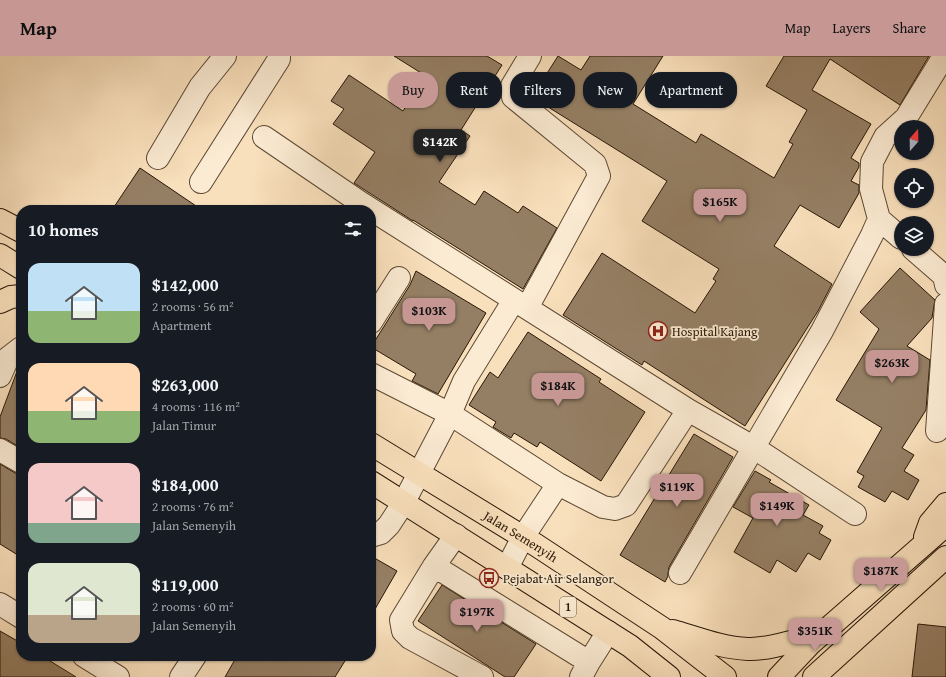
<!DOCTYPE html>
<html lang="en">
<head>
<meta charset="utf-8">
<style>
  :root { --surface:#171b24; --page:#20242c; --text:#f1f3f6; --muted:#9ea1a6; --accent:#c59692 }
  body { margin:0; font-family:"Gentium Book Plus",serif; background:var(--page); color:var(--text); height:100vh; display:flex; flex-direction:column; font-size:15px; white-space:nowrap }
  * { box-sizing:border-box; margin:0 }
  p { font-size:13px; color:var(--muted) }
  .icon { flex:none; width:22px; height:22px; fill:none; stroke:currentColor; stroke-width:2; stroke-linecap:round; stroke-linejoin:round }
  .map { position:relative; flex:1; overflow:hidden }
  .details { position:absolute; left:16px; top:149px; width:360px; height:456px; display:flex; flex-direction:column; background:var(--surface); border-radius:16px; box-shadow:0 1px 3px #0004 }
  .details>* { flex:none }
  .top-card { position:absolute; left:388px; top:16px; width:380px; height:36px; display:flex; gap:8px }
  .needle { width:26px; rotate:20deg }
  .tools { position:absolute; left:894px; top:64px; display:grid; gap:8px }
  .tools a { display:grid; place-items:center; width:40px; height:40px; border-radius:50%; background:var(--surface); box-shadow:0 1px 3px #0004; font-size:20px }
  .price { position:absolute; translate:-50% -34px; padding:0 9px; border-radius:8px; background:var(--accent); color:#111; font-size:13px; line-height:26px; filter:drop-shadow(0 1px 2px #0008) }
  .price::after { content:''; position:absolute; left:50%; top:24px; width:12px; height:9px; margin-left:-6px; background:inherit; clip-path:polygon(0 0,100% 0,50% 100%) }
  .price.active { background:#222; color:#fff }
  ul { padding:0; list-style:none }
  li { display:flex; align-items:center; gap:12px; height:100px; padding:0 12px }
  li span { display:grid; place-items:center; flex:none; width:112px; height:80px; border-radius:12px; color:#555 }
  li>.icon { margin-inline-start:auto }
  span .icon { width:48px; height:48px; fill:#fffc; stroke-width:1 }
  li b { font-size:17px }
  h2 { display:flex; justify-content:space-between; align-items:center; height:48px; padding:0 12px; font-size:17px }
  .tag { padding:0 14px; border-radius:16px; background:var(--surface); box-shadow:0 1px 3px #0004; font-size:14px; line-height:36px }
  .tag.active { background:var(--accent); color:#111 }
  header { display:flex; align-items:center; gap:24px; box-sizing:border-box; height:56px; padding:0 20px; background:var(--accent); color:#111 }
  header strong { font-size:19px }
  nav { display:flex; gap:22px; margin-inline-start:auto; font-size:14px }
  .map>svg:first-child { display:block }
</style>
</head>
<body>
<header>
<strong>Map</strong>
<nav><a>Map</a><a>Layers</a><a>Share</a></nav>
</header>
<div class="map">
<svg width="946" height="621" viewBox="0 0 946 621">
  <rect width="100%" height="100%" fill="#f9e0bc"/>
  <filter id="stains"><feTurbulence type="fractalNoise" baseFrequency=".005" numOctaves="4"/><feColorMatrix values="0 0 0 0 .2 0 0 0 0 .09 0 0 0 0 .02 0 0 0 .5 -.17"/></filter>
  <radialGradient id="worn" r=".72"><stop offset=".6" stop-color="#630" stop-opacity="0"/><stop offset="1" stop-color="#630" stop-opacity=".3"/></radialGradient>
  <path fill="#957f64" stroke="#281605" d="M394,0h93l15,9 -41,65 9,6 -31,46 36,23 9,-14 34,22 5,-7 34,22 -34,61 -110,-69v1l-59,-38 21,-31 -42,-28 11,-15 -13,-8 18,-26 54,36 23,-35z
    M558,0l23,14 9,-14h73l-30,48 63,39 5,-9 73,44 19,-34 -4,-2 18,-32 -41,-24 18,-30h145l-29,49 -70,-46 -18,31 59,34 -20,34 8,5v4l-8,14 8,4v8l-20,35 -39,-23 -26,41 58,38 -14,27 -73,115 -101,-65 -2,4 -79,-50 39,-62 93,60 21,-32 -3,-2 6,-10 -77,-48 25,-40 -135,-84z
    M140,112l62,42h-90z
    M900,212l35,32 -3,18 -25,28 23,14 -4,50 -24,38 12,7 -10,16 15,9 -11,20 -16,-9 -7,11 -27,-15 6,-11 -7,-4 25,-44 -46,-28 43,-71 -19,-17z
    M416,215l70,42 -48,81 -26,-13 4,-7 -45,-27 39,-62z
    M528,276l73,47 -2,3 46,30 -44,69 -61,-39 -3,5 -23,-14 -3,5 -18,-11 3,-5 -27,-17 21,-33 8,6z
    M19,310l2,1v81l-15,-9 -6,-1v-21z
    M694,378l39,23 -64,110 -1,6v3l-3,6 -45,-27z
    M0,408l15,9 6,1v83l-21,-13z
    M755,415l16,9 -2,2 40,23 -6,10 20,11 -4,7 12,7 -11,20 -12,-7 -12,19 -19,-12 -7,13 -36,-21 19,-34 -20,-11z
    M371,500l26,15 -26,45z
    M442,529l94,59 -22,33h-9l-87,-56z
    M918,568l28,3v50h-34z
    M0,575l21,12v13h21l34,21h-76z
    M237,600h111l-13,21h-110z"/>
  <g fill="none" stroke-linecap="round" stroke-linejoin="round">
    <defs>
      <path id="minor" d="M264,81l97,66 327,207 -62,95 -11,4 -12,-2 -45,-23 -108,-70 -79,-40
        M158,102l42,-71 25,-31
        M201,126l78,-123v-3
        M879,163l22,19
        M913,193l31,27 2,9
        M527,252l72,-132 -4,-12 -82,-67 -1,-11 18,-30
        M371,266l28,-44
        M0,320l8,-18 13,-10
        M688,354l65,37 102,67
        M937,375l9,-127
        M0,394l21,12
        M456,479l-22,31 -33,54 2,11 7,7 72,39
        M371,480l10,-3 8,-8 15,-23 46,-88 14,-33 50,-81
        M434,510l155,96
        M507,512l16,-31 35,-53
        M680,517l142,-242 50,-96 7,-16 -8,-30 1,-27 13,-25 21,-19 38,-62
        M0,548l21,13
        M84,600l34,21
        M181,621l14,-21
        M581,621l8,-15 19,-30"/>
      <g id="major">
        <path d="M0,164l21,11"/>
        <path d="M0,199l21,13"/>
        <path d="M0,246l11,-5 10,-1"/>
        <path id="s1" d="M371,388l165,101 126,83 63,49"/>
        <path d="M371,426l259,164 39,31"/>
        <path d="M925,481l5,-14 16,-19"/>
        <path d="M673,575c24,7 49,17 75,18 21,1 51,-10 72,-15"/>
        <path d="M779,621l31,-33 136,-119"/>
        <path d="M814,621l132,-120"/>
      </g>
    </defs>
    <use href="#minor" stroke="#5c4833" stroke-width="24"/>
    <use href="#major" stroke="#281605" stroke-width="24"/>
    <use href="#minor" stroke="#fbebd3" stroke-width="22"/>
    <use href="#major" stroke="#f9e0bc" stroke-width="22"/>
  </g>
  <defs>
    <symbol id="hospital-ring" viewBox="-11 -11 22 22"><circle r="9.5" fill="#fbebd3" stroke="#8f2418" stroke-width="1.5"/><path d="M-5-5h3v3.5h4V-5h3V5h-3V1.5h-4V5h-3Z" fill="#8f2418"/></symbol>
    <symbol id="bus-ring" viewBox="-11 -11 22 22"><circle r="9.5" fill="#fbebd3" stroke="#8f2418" stroke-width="1.5"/><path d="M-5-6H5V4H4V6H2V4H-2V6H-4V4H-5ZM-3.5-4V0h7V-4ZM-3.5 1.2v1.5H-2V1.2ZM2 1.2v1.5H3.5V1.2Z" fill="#8f2418"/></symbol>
  </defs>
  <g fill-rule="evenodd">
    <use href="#hospital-ring" x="647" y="264" width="22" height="22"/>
    <use href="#bus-ring" x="478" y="511" width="22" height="22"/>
  </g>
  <g text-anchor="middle" stroke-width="3.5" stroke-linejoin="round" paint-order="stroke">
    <rect fill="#fbebd3" stroke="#675643" stroke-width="1" x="560" y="541" width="16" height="20" rx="3"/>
    <g font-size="12" font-weight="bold" fill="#281605">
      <text x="568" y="555">1</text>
    </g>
    <g font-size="13" fill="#281605" stroke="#fbebd3" text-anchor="start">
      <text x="672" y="280">Hospital Kajang</text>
      <text x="503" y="527">Pejabat Air Selangor</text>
    </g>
    <g font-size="13" fill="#281605" stroke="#fbebd3">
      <text dy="5" stroke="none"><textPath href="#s1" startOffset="176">Jalan Semenyih</textPath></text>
    </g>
  </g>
  <rect width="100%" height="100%" filter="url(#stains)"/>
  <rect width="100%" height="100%" fill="url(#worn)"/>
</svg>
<div class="tools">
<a><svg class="needle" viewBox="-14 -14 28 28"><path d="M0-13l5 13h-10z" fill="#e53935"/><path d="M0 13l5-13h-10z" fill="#9ea1a6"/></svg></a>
<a><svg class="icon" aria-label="locate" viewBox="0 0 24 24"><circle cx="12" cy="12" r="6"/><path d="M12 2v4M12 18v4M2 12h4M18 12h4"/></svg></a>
<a><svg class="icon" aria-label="layers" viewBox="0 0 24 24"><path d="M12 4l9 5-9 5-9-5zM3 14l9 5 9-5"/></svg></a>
</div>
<b class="price active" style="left:440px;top:107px">$142K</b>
<b class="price" style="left:720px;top:167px">$165K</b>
<b class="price" style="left:429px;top:276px">$103K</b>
<b class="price" style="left:892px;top:328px">$263K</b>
<b class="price" style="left:558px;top:351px">$184K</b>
<b class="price" style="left:677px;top:452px">$119K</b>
<b class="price" style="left:777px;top:471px">$149K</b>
<b class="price" style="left:881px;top:536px">$187K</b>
<b class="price" style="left:477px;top:577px">$197K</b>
<b class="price" style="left:815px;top:596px">$351K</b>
<div class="top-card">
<a class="tag active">Buy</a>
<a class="tag">Rent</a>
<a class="tag">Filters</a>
<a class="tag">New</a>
<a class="tag">Apartment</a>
</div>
<section class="details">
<h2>10 homes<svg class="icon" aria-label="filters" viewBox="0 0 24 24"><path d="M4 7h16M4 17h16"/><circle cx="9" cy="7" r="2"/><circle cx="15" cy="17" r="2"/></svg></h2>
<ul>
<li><span style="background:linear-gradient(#bfe0f5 60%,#8fb573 0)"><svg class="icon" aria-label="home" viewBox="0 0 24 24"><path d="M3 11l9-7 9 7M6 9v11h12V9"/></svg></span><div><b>$142,000</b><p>2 rooms · 56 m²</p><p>Apartment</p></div></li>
<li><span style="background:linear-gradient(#ffd9b3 60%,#8fb573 0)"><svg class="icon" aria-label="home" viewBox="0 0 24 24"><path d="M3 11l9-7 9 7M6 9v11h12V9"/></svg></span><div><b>$263,000</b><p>4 rooms · 116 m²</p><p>Jalan Timur</p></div></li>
<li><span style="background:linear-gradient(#f6c9c9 75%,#7fa58c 0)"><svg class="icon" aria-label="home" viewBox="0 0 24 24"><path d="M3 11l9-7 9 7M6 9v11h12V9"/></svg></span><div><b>$184,000</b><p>2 rooms · 76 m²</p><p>Jalan Semenyih</p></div></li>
<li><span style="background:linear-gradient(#dfe7d0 65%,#b9a48a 0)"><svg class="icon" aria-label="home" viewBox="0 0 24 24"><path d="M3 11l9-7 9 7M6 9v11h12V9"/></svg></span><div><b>$119,000</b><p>2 rooms · 60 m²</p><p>Jalan Semenyih</p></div></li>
</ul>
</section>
</div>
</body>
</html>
